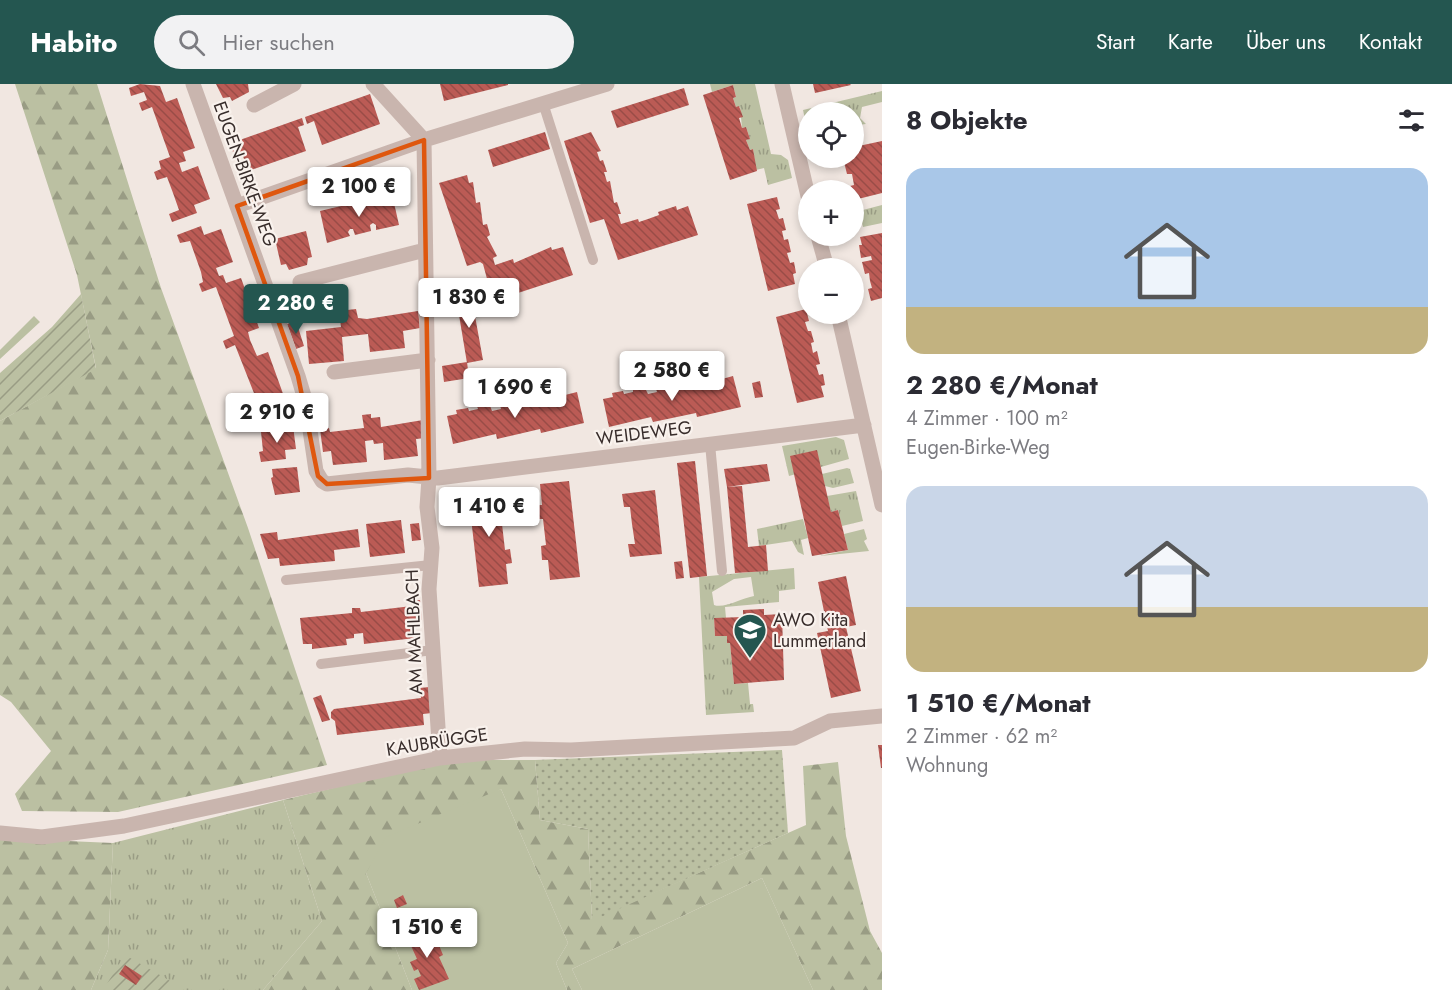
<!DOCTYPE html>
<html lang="de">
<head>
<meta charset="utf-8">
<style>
  :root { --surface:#fff; --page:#f2f2f3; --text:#2b2b33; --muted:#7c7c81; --accent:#245650 }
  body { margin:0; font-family:Jost,sans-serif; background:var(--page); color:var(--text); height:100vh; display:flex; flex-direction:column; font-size:22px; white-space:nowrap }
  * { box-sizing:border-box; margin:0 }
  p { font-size:20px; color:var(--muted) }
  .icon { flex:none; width:33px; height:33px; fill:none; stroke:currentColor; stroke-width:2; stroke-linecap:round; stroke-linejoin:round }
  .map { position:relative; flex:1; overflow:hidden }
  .sheet { display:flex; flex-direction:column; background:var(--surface); width:570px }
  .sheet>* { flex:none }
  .buttons { position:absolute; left:798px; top:18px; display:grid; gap:12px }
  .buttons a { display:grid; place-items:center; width:66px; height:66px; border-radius:50%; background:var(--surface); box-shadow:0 3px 9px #0003; font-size:30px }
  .price { position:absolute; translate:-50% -51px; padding:0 14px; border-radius:6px; background:#fff; color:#222; font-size:20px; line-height:39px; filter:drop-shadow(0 2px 3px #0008) }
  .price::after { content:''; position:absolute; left:50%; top:36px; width:18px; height:14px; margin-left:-9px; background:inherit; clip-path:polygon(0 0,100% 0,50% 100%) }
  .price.selected { background:var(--accent); color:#fff }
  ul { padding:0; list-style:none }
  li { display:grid; align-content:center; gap:12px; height:318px; padding:0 24px }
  li span { display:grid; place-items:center; height:186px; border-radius:18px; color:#555 }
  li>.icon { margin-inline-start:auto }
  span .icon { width:108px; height:108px; fill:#fffc; stroke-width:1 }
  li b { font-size:26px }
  h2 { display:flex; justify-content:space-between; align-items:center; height:72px; padding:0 24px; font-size:26px }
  header { display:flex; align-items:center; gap:36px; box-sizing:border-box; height:84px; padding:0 30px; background:var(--accent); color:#fff }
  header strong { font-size:28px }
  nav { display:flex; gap:33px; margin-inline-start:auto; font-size:21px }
  .search { width:420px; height:54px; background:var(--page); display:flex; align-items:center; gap:15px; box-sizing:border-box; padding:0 21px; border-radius:33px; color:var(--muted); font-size:22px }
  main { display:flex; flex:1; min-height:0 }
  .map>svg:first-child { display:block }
</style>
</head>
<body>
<header>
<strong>Habito</strong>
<div class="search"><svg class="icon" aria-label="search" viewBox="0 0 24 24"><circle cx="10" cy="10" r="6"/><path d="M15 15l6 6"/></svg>Hier suchen</div>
<nav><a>Start</a><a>Karte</a><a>Über uns</a><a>Kontakt</a></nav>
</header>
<main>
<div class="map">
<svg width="882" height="906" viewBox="0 0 882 906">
  <defs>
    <pattern id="grass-tufts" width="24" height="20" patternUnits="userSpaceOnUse" patternTransform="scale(1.5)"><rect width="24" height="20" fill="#bbc0a2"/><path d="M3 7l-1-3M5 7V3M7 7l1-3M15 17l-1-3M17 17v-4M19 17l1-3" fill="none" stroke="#999c84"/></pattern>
    <pattern id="forest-firs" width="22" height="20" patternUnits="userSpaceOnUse" patternTransform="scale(1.5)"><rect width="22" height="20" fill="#bbc0a2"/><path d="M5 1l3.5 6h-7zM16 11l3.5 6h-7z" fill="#999c84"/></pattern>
    <pattern id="park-dots" width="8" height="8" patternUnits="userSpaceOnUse" patternTransform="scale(1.5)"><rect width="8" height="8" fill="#bbc0a2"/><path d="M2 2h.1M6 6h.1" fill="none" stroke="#999c84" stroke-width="1.8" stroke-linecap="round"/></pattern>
    <pattern id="garden-furrows" width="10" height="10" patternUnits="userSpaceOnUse" patternTransform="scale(1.5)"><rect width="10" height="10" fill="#bbc0a2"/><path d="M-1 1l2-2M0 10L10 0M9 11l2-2" fill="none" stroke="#999c84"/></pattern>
    <pattern id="building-back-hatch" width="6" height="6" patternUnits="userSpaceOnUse" patternTransform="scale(1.5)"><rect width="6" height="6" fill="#bb5b55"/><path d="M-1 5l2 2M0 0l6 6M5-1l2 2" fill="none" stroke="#994c47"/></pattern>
  </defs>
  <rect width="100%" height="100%" fill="#f1e7e1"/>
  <path fill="url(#grass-tufts)" fill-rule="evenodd" d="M710,0h45l16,70 10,1 7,5 4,18 -24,7 -4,-17 -8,2 -3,-21 -3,1 -4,-10 4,-1 -4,-12 -4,1 -2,-21h-4l-3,-9 3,-1 -3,-12 -21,7z
    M882,7v11l-20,5 -2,11 6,6 -8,1 -4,-13h-46v21l-5,-23z
    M882,121v18l-19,4 -4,-16z
    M836,353l8,3 5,19 -60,17 -7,-30z
    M847,384l3,1 4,14 -21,5 -8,-2 -3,-12z
    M856,407l7,30 -21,5 -4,-16 -7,2 -4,-16z
    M803,435l5,19 -7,2 3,15 -6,-3 -6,-11 -33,5 -2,-17z
    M864,445l3,10 -3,2 5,10 -49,5 28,-6 -4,-16z
    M794,484l1,21 -16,2v11l-54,5 1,11 -12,1 1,17h12v7h3l4,41 14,-1 2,21h3l1,8 -48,3 -7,-138zM751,493l3,19c-12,2 -30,13 -40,9l-2,-13 22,-13z
    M283,716l39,121 -59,69h-172l17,-40 5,-107z"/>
  <path fill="url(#forest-firs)" d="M15,0h82l64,204 87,240 79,237 -209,47 -96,-1 -7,-17 36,-43 -40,-49 -11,-7v-274l96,-53 -19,-93z
    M34,232l6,6 -40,37v-9z
    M451,676h84l5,60 48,9 4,91 214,-95 -3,-59 35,-4 8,74 24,95 12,22v37h-69l-51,-112 -190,91 10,21h-15l-11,-27 12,-20 -67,-154 -135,84 46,117h-149l59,-69 -39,-121z
    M0,754l113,5 -5,107 -17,40h-91z"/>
  <path fill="url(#park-dots)" d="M782,666l6,83 -196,88 -4,-92 -48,-9 -5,-60z"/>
  <path fill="url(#garden-furrows)" d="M81,210l15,75 -96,52v-48l52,-46z
    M125,871l47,27 -5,8h-64z"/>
  <path fill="#bbc0a2" d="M501,705l67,154 -12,20 11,27h-155l-46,-117 20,-36z
    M762,794l51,112h-231l-10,-21z"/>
  <path fill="url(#building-back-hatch)" d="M140,0l20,2 6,16 11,-4 18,50 -12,4 3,9 -7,2 3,9 16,-6 12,33 -16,6 3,8 -25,9 -3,-8 10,-4 -6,-17 -6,-16 -10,3 -3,-8 7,-3 -2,-8 11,-4 -18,-50 -10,4 -3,-8 8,-3 -3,-8 -13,4 -2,-8z
    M216,0h32l1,8 -17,9 -2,-4 -7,1z
    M440,0h68v1l-64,16z
    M813,0h37l1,1 -36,8z
    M733,1l3,12 -3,1 3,9 3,-1 4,11 -4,1 3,10 4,-1 4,12 -4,1 4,10 3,-1 4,22 -27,9 -27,-85z
    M684,4l5,17 -72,23 -6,-17z
    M370,10l10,30 -58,21 -8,-24 -7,3 -2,-7z
    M302,34l2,7 -6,2 8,24 -58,20 -6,-18 -8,2 -2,-6 7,-3 -2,-5z
    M545,48l5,17 -57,18 -5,-17z
    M591,48l10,19 -4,1 3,9 3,-1 4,12h-3l3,10 3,-1 4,22 3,-1 4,12h-3l3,10 17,-5 1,3 9,-3 11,-4 -1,-3 18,-6 1,4 11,-4 10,29 -80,25 -14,-41 -14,4 -26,-82z
    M882,57v52l-28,7v-10l-4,-4 4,-1 -2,-11h-5l-4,-16h11v-11z
    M467,91l2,8 4,-1 3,21 4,-1 3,23 4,-1 3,11 -3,2 10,19 -4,2 2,7 18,-6 1,4 37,-16 1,3 11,-3 10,28 -80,26 -10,-37 -3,-2 -13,4 -28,-83z
    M392,110l7,31 -23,5v-5l-3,-2 -3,2 1,6 -16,4 -2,-6h-3l-2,3 2,4 -23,7 -7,-32z
    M777,113l3,12 -4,1 3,9 4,-1 3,12 -4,1 2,9 4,-1 3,13 -4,1 3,10 4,-1 2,11 -3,1 2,10 -27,7 -21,-87z
    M201,142l3,9 17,-6 12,33 -17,6 3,8 4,-1 3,8 15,-5 18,50 -11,4 2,8 7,16 11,-4 18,50 -11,4 3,8 -25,9 -2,-8 10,-4 -26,-66 -9,4 -3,-8 11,-5 -18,-49 -14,5 -3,-8 4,-2 -2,-10 -11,-31 -10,2 -3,-8z
    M306,147l6,26 -4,1 -1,7 -18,5 -3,-6 -5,1 -6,-26z
    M882,149v65l-11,3 -3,-12 4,-1 -2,-7 -1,-8 -4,1 -3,-12 10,-2 -1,-4 -10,2 -2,-13h3l-2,-8z
    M471,210l12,66 -16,3 -11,-66z
    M356,225l2,9 9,1 51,-8 2,17 -17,3 2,17 -35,4 -2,-18 -26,3 2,24 -35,3 -3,-33 35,-4 -2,-16z
    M806,225l3,12 -4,1 3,9h3l3,11 -3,1 2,10 4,-2 3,13 -4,1 3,10 4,-1 2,11 -4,1 3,11 -27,6 -21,-86z
    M296,237l8,25 -8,3 -9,-25z
    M467,278l2,16 -25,4 -2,-16z
    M733,292l8,31 -44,10 -1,-4 -43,9 -2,-5 -42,10 -6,-28 10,-2 -1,-4 11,-2 1,3 9,-2v-3l11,-3 4,8 9,-2 -1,-3 12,-3 1,4 9,-3 -1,-3 11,-3 4,8 9,-2 -1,-3 12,-3 1,4 9,-2v-4z
    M760,297l3,16 -8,1 -3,-15z
    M577,308l7,31 -43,10 -1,-4 -43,10 -1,-5 -43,10 -6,-28 10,-2 -1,-4 12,-2 1,3 9,-2 -1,-3 12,-3 3,8 9,-2 -1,-4 12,-3 1,4 9,-2 -1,-4 12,-3 3,9 9,-2 -1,-4 22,-1 -1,-4z
    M371,330v4l9,-1 1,10 42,-7 2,18 -9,1 2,17 -34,4 -1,-17 -9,1 -1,-4 -8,1 2,21 -34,3 -2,-14 -8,1 -3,-23 9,-1 1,4 34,-4 -2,-13z
    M293,342l3,23 -11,1 1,9 -25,3 -2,-10 4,-1 -2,-19z
    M817,366l14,62 7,-2 10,40 -36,6 -22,-100z
    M695,377l12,115 -17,2 -13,-115z
    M767,380l3,17 -43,6 -3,-18z
    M297,383l3,25 -25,3 -4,-17 2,-1 -1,-8z
    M569,397l11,96 -30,3 -2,-20h-6l-1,-14 5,-1 -3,-26h-5l-2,-14h6l-2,-21z
    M742,402l6,61 18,-2 2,26 -33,2 -8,-86z
    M498,405l2,20h6l1,14 -5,1 3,26 5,-1 2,14 -6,1 2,20 -29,3 -11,-95z
    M655,406l7,64 -32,3 -2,-13h7l-3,-20 -2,-17h-6l-2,-13z
    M401,436l4,33 -35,4 -4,-33z
    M419,439l2,17 -9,1 -2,-17z
    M358,445l2,18 -26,3 1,11 -55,5 -1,-8 -11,1 -8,-25 17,-2 1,8z
    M682,477l2,17 -8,1 -2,-17z
    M846,492l10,49 -10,2 15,64 -30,7 -14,-65 11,-2 -10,-49z
    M420,516l2,20 -9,1 2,17 -51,6 -1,-11 -9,1v4l-8,1 1,6 -35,4v-5h-9l-3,-26 52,-5v-5h8l1,4 51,-6 -1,-5z
    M764,525v6l18,-1 2,66 -50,4 -4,-41h-3v-7h-12l-1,-18 29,-1v-7z
    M429,603l3,26 -9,1 1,11 -87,10 -2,-14 -4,-3v-6l3,-3 87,-11 -1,-10z
    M321,611l9,25 -8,2 -9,-24z
    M878,661h4v23h-1z
    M403,811l4,9 -10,4 -3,-8z
    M431,842l12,29 -4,2 10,22 -30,11 -5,-11 7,-3 -3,-7 -4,2 -4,-9 7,-3 -10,-22z
    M125,881l17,11 -6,9 -17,-11z"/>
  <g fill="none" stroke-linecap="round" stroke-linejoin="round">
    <path stroke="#c9b5ae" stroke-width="10" d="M543,19l50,157
      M710,360l12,127
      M286,496l145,-15
      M321,580l112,-14"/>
    <path stroke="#c9b5ae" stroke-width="15" d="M193,0l105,292 8,27 10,68 6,10 5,3 81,-9 30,3 426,-53
      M373,0l51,56 5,338 -2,29 5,41 -3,41 11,169
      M782,0l26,112
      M254,21l40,-21
      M237,122l187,-66 183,-56
      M818,152l9,32
      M300,198l125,-32
      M838,230l44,191
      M334,288l94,-12
      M0,749l42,4 82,-11 316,-68 85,-9 46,1 223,-12 36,-17 52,-5"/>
  </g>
  <path fill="none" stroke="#df570e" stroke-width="4.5" stroke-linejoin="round" d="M424,56l5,338 -102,6 -9,-8 -20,-100 -61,-170z"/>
  <defs>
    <symbol id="school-pin" viewBox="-11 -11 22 30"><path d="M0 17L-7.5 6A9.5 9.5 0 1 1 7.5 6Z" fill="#245650" stroke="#f9f2ed"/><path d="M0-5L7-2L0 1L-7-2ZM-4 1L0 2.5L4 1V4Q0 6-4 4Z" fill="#fff"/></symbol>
  </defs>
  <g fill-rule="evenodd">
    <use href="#school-pin" x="731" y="527" width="38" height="52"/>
  </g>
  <g text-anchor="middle" stroke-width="4.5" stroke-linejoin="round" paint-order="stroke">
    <g font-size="18" fill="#382d2b" stroke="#f9f2ed">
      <text transform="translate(245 90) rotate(70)" y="6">EUGEN-BIRKE-WEG</text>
      <text transform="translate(644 349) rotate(-7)" y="6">WEIDEWEG</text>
      <text transform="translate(414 548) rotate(-92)" y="6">AM MAHLBACH</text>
      <text transform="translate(437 658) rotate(-9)" y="6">KAUBRÜGGE</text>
    </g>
    <g font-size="18" fill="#382d2b" stroke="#f9f2ed" text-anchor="start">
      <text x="773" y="542">AWO Kita<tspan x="773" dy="21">Lummerland</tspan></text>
    </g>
  </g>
</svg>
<div class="buttons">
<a><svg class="icon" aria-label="locate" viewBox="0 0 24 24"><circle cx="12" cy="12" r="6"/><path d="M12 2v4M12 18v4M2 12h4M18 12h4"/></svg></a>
<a>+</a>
<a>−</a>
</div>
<b class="price" style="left:359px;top:134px">2 100 €</b>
<b class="price" style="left:469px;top:245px">1 830 €</b>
<b class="price selected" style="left:296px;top:251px">2 280 €</b>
<b class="price" style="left:672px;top:318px">2 580 €</b>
<b class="price" style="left:515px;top:335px">1 690 €</b>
<b class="price" style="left:277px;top:360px">2 910 €</b>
<b class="price" style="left:489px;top:454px">1 410 €</b>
<b class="price" style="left:427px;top:875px">1 510 €</b>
</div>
<section class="sheet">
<h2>8 Objekte<svg class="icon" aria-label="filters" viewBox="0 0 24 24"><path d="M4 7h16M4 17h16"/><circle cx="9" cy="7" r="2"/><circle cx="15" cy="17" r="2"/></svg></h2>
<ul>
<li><span style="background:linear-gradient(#a9c7e8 75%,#c2b280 0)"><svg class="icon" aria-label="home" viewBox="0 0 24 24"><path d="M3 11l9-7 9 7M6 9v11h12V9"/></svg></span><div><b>2 280 €/Monat</b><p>4 Zimmer · 100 m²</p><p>Eugen-Birke-Weg</p></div></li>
<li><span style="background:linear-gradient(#c9d6e8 65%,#c2b280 0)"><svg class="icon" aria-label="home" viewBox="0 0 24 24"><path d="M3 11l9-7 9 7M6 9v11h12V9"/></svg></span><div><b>1 510 €/Monat</b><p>2 Zimmer · 62 m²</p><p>Wohnung</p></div></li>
</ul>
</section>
</main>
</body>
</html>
